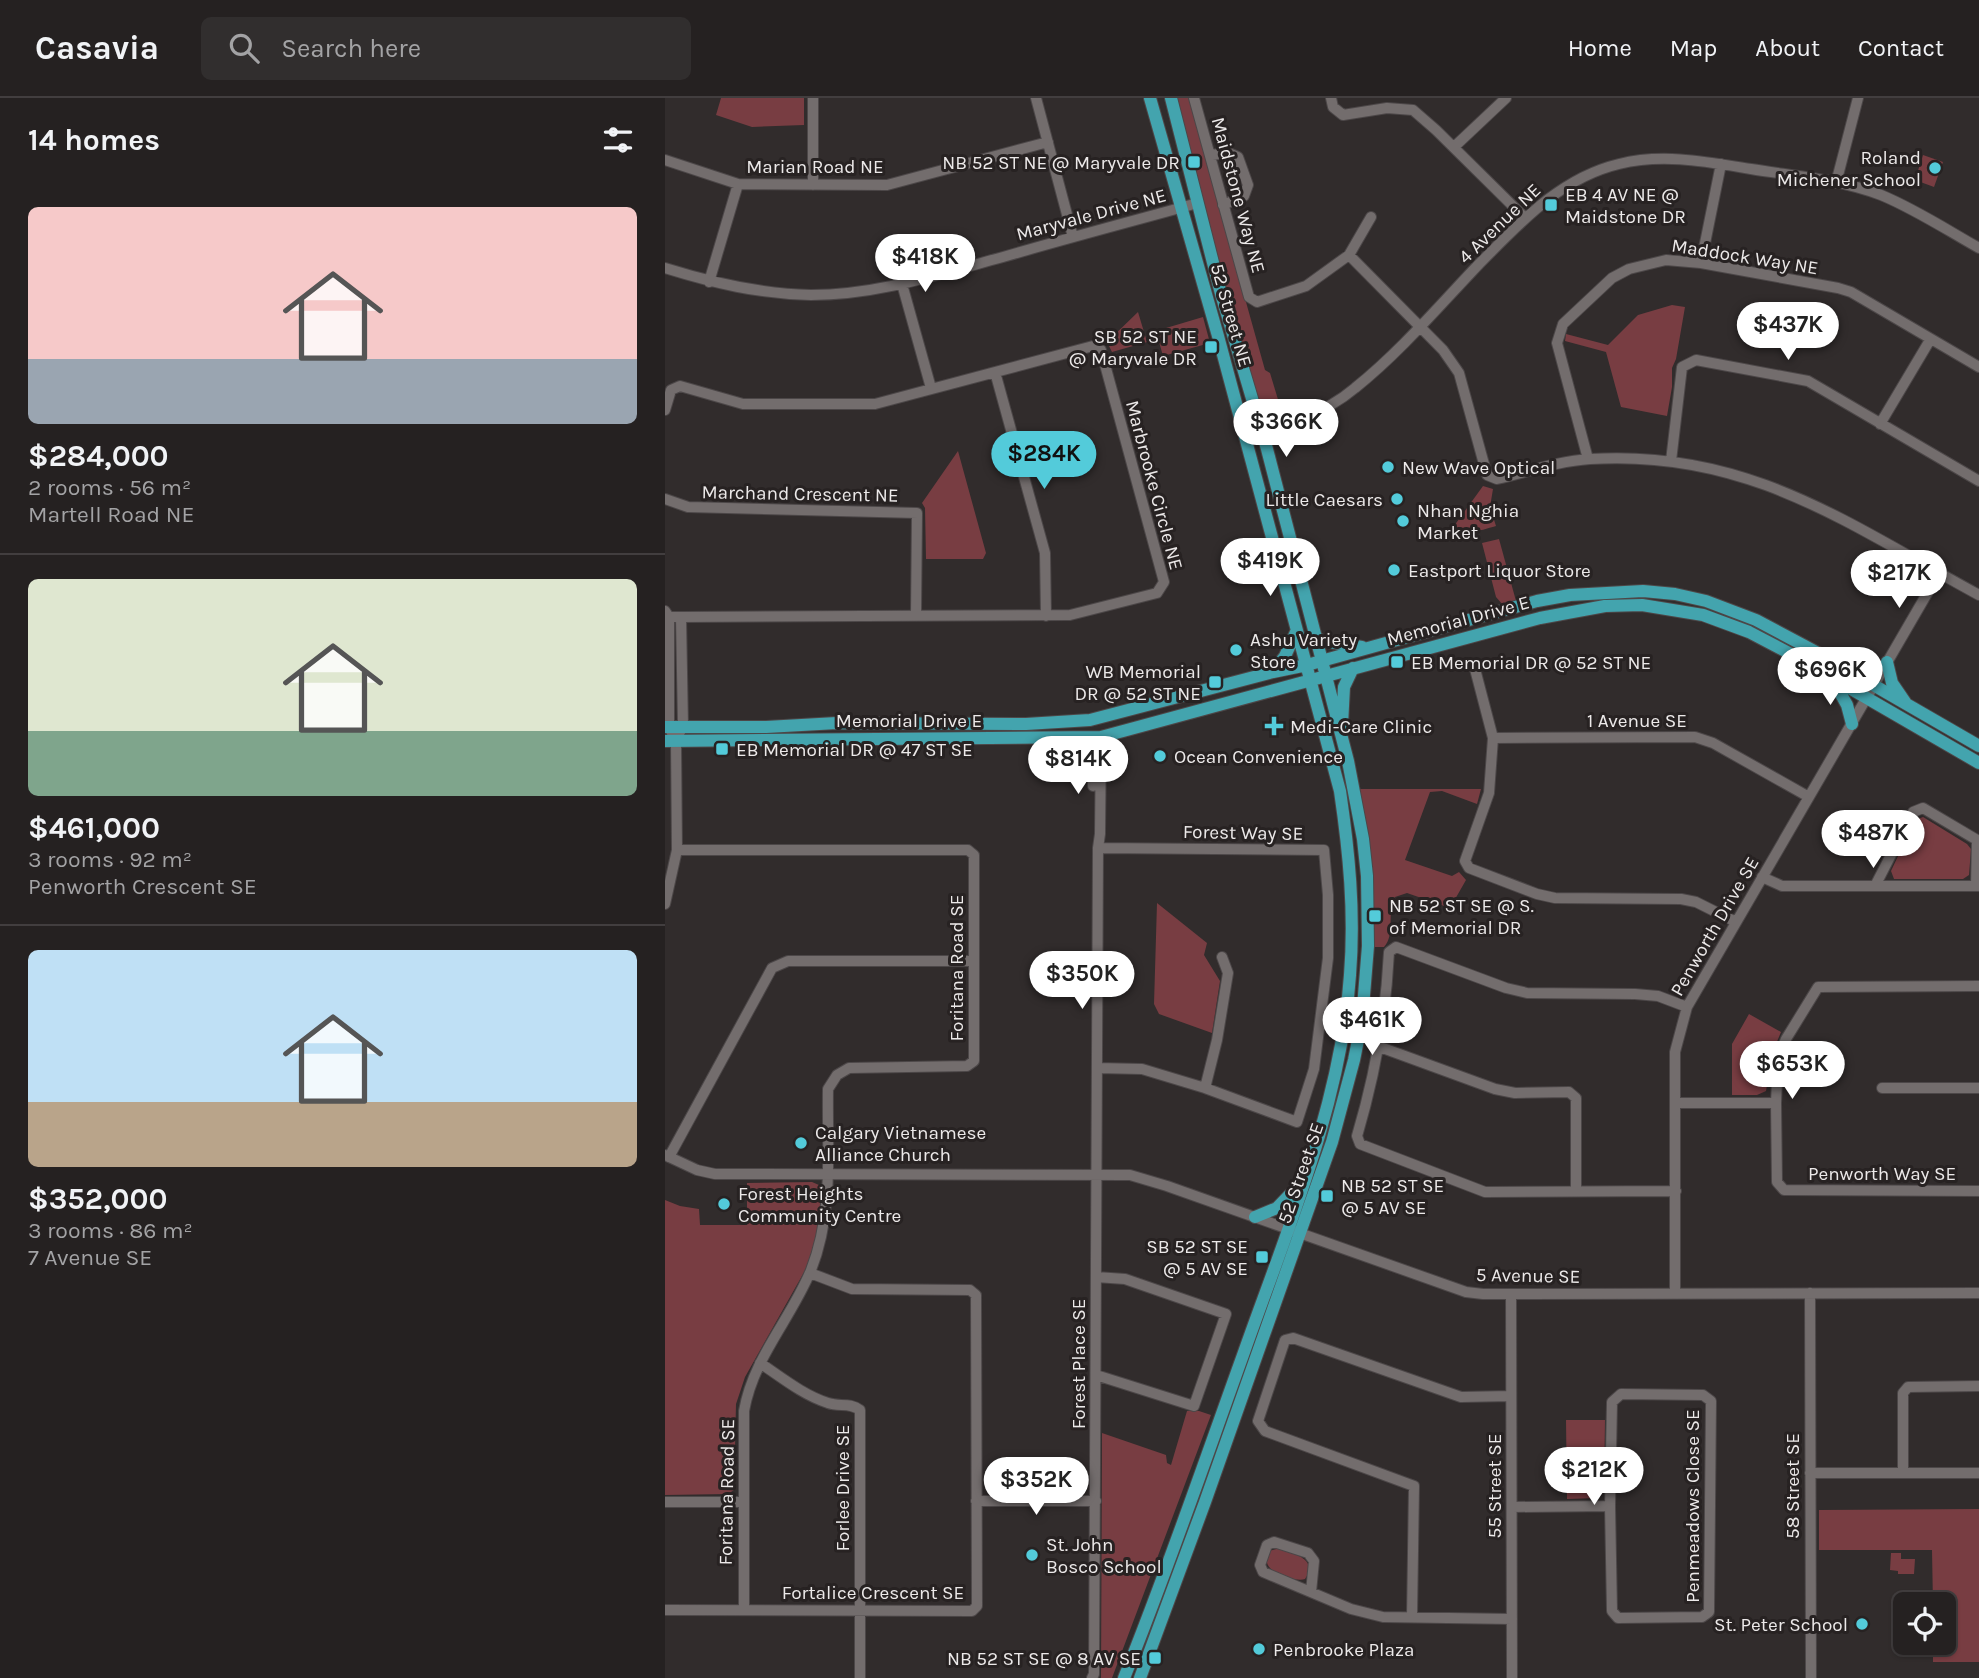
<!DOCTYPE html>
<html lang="en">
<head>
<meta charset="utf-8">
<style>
  :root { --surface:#252121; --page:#312e2e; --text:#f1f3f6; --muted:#a3a3a5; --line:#423e3f; --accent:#53cbda }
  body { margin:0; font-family:Karla,sans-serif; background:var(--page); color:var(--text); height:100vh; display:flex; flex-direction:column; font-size:26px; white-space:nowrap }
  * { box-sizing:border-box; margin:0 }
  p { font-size:23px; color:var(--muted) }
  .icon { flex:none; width:38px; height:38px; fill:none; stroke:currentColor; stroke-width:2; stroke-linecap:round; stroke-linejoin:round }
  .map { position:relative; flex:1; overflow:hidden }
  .side { display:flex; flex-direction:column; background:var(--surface); width:665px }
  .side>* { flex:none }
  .tools { position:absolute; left:1228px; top:1494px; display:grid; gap:14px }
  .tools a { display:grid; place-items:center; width:63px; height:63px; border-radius:10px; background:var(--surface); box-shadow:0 2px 5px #0004,0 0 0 2px var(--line); font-size:35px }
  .price { position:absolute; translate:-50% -60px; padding:0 16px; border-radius:24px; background:#fff; color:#222; font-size:23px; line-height:46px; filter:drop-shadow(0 2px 4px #0008) }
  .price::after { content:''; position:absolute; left:50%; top:42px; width:21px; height:16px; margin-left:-10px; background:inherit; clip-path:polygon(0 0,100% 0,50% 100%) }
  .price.on { background:var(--accent); color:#111 }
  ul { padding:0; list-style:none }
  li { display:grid; align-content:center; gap:14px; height:371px; padding:0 28px }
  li+li { border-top:2px solid var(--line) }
  li span { display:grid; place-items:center; height:217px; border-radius:10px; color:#555 }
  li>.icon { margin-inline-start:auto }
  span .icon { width:126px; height:126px; fill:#fffc; stroke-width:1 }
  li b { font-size:30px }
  h2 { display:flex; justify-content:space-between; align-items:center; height:84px; padding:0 28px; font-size:30px }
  header { display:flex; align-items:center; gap:42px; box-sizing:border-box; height:98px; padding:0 35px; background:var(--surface); border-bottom:2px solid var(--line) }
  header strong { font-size:33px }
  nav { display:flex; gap:38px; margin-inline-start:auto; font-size:24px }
  .search { width:490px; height:63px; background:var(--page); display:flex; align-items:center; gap:18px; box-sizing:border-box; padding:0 24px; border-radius:10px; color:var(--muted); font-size:26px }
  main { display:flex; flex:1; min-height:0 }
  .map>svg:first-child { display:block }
</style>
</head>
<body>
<header>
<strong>Casavia</strong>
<div class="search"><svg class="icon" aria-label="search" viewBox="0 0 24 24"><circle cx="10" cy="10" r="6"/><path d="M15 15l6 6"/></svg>Search here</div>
<nav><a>Home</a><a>Map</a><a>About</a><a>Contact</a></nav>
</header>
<main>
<section class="side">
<h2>14 homes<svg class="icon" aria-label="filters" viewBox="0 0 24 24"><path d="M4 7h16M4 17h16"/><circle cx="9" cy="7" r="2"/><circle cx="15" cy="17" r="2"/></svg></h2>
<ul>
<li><span style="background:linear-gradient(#f6c9c9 70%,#9aa5b1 0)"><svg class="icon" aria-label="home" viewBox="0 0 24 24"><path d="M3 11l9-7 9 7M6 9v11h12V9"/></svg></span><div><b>$284,000</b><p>2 rooms · 56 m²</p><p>Martell Road NE</p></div></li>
<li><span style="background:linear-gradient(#dfe7d0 70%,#7fa58c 0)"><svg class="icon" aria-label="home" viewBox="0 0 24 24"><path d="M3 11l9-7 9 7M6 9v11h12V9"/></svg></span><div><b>$461,000</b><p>3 rooms · 92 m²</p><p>Penworth Crescent SE</p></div></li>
<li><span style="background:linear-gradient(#bfe0f5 70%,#b9a48a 0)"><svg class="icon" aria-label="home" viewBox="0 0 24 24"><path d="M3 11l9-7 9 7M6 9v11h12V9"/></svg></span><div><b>$352,000</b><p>3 rooms · 86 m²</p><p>7 Avenue SE</p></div></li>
</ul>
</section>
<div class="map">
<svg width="1314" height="1580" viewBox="0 0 1314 1580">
  <rect width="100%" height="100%" fill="#312c2c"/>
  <path fill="#783d42" d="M56,0h83v27l-52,2 -36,-12z
    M509,0h15l76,272 5,3 13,43 -14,1 -10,-11z
    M1258,57l20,7 -9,25 -19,-7z
    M1007,207l13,2 -9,52 -4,9v19l-5,29 -46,-9 -15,-55 -41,-11 1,-7 42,11 30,-30z
    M473,214l9,30 -35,10 -5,-10z
    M538,219l7,26 -47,13 -7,-25z
    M293,353l28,102 -3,6h-57l-1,-51 -3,-5z
    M818,388l10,3 -3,18 6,19c-14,4 -30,10 -42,0z
    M834,441l17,62 -13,4 -7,-8 -14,-54z
    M695,691h121l-4,15 -35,-13 -12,1 -25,68 47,16 7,-4 7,8 -16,28 -43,-15 -12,4c-9,15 1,37 -11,50h-11l-5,-107z
    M1258,719l44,27 4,5 -2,26 -6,4h-69l-3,-8 24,-51z
    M492,805l50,40 -3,12 16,26 -8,52 -53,-19 -5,-10z
    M1084,916l32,18 -8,19 -7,40 -9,4h-25v-51z
    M147,1084l7,3 3,6v12l-5,31 -10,33 -62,110 -9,27 -2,86 -6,4 -63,1v-295l15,6 19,3 1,16h47v-42z
    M522,1313h12l12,4 -99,263h-11l1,-245 64,22 1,8 4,2z
    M901,1322h39l-1,69 -7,9 -30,1z
    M1314,1411v153h-46v-19h11v-38h-11l-1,-55h-113v-40z
    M615,1450c15,6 39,12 25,31 -9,3 -35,-5 -38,-16 -1,-3 1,-8 2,-12z
    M1226,1455h10v6h14l-1,15h-16v-3l-8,-1z"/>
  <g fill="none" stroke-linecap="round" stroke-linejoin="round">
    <defs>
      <path id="minor" d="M148,0v87
        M371,0l37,139
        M529,0l55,199 8,5 49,-16 43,-31 22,-38
        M666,0l2,9 10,8 44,-7 26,2 23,20 89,88
        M789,49l52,-49
        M545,57l19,-2 9,4 10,28 -4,11 -21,9
        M0,62l73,24 149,1 161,-43
        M1171,85l22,-85
        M684,157l94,95 16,23 28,102 10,4c30,-7 62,-18 93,-20 158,-10 258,65 389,136
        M1036,165l20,-99
        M0,170c48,15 95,26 146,27 66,0 129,-21 192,-38 65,-19 130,-36 195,-54
        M44,184l29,-98
        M237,186l29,104
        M330,274l50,181 1,63
        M0,312l6,-20 9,-4 63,18h132l218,-58 8,4 63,232 -7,11 -87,22 -389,2h-12l-4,-6
        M1215,326l50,-84
        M580,339c40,-11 78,-22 110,-49 45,-36 84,-82 124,-124 41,-41 81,-86 140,-100 44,-11 89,-2 132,5 43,7 89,10 130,26 34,14 66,35 98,53
        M923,361l-31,-116 6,-19 49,-46 17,-9 37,-9 35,3 137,25 13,4 128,75
        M1006,363l11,-94 14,-7 112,21 171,100
        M0,401l23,8 229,6 -1,103
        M810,571l18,69 -4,55 -24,68 4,7 68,26 18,4 126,1 15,3 40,20
        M15,634l3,-6 -2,-109
        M428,640v48
        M828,640l202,-1 18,6 96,54
        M12,752h291l6,5v206l-7,5 -118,2 -12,7 -9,14c-1,61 6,123 -17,181 -20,49 -58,88 -67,141v199
        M1097,779l20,9h197
        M1210,788l38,-74 10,-4 54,32 -1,46
        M0,806l12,-54 -1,-109 -7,-14v-110
        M1314,888l-161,1 -32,52 -8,19 -2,45 1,79 7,8 195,1
        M715,949l115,42 20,4 54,-1 7,6v93
        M432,970l45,1 63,19 92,34 17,-53 14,-111v-63l-4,-45 -226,-2
        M540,990l12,-48 11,-67 -6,-16
        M1217,990h97
        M1010,1005h101
        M0,1057l32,15 18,4 415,1 37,11 299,106 17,2 496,-1
        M4,1059l103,-189 16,-7h185
        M1011,1093l-191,1 -125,-48 -3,-8c18,-61 29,-120 32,-184l7,-5 110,41 21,5 108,1 23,2 29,11
        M1010,1195v-241l12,-45 252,-434
        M1145,1195l1,385
        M846,1196l1,384
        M95,1265c21,14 43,32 68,40 11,4 22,-1 32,7v268
        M431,1277l98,31 32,-92 -101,-35 -29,-2
        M956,1296l82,1 8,6 -2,211 -7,5 -84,1 -6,-7 -2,-105 2,-104z
        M1238,1374v-79l5,-6 71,-1
        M1145,1375h169
        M311,1403h120
        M0,1404h78
        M847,1409l98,-1
        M646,1494l3,-31 -6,-8 -34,-11 -7,3 -7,20 3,7 88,37 32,8 129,2
        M0,1512l307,1 5,-5 -1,-311 -6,-5 -118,-1 -42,-16
        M747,1519l2,-131 -149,-55 -7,-10 27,-81 8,-2 168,59 50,-1
        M427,1580l2,-4 4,-826 2,-14 1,-97"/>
      <path id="major" d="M650,539l7,4 40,6
        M1222,564l5,21 13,19
        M608,574l12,-16 11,-24
        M1168,582l14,25 5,19
        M677,627l2,-38 9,-19
        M0,629h101l71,-4 189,1 64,-4 183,-48 34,-7 230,-64 33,-6 73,-4 32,3 31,7 50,19 62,33 161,93
        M0,643l436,-4 439,-119 65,-12 37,-1 61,10 46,17 40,21 190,110
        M590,1119l22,-9 23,-24
        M459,1580c43,-106 80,-215 119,-323 43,-122 98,-250 107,-380 5,-63 -1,-123 -10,-184l-122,-455 -68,-238
        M475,1580l65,-176 127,-360 22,-82 8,-40 6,-74 -1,-70 -4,-37 -15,-78 -81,-312 -46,-155 -50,-196"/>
    </defs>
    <use href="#minor" stroke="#4c4748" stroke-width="12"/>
    <use href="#major" stroke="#4c4748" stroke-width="14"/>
    <use href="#minor" stroke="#736d6d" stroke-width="10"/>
    <use href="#major" stroke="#43a4ae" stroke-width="12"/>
  </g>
  <g fill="#53cbda" stroke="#272222" stroke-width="2.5">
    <rect x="522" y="57" width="14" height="14" rx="3.5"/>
    <circle cx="1270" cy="70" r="7"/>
    <rect x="879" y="100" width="14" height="14" rx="3.5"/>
    <rect x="539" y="242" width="14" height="14" rx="3.5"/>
    <circle cx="723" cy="369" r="7"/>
    <circle cx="732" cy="401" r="7"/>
    <circle cx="738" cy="423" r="7"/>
    <circle cx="729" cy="472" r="7"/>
    <circle cx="571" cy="552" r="7"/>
    <rect x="725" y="557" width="14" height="14" rx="3.5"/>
    <rect x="543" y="577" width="14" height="14" rx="3.5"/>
    <path d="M605.5 617.5h7v7h7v7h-7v7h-7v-7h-7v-7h7z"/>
    <rect x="50" y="644" width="14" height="14" rx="3.5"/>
    <circle cx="495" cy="658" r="7"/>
    <rect x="703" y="811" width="14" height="14" rx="3.5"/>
    <circle cx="136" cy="1045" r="7"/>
    <rect x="655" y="1091" width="14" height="14" rx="3.5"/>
    <circle cx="59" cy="1106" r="7"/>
    <rect x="590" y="1152" width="14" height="14" rx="3.5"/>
    <circle cx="367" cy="1457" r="7"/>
    <circle cx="1197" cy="1526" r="7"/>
    <circle cx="594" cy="1551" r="7"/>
    <rect x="483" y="1553" width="14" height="14" rx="3.5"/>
  </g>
  <g text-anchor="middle" stroke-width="6" stroke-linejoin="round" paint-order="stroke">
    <g font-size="19" fill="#ece9e9" stroke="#272222" text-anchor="start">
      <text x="1256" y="66" text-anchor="end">Roland<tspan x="1256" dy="22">Michener School</tspan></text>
      <text x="515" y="71" text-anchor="end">NB 52 ST NE @ Maryvale DR</text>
      <text x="900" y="103">EB 4 AV NE @<tspan x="900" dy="22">Maidstone DR</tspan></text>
      <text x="532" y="245" text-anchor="end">SB 52 ST NE<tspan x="532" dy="22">@ Maryvale DR</tspan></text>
      <text x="737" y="376">New Wave Optical</text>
      <text x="718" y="408" text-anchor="end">Little Caesars</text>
      <text x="752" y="419">Nhan Nghia<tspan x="752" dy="22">Market</tspan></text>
      <text x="743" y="479">Eastport Liquor Store</text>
      <text x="585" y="548">Ashu Variety<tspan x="585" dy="22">Store</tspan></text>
      <text x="746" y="571">EB Memorial DR @ 52 ST NE</text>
      <text x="536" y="580" text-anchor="end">WB Memorial<tspan x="536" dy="22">DR @ 52 ST NE</tspan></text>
      <text x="625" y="635">Medi-Care Clinic</text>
      <text x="71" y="658">EB Memorial DR @ 47 ST SE</text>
      <text x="509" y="665">Ocean Convenience</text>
      <text x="724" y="814">NB 52 ST SE @ S.<tspan x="724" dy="22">of Memorial DR</tspan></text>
      <text x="150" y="1041">Calgary Vietnamese<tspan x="150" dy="22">Alliance Church</tspan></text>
      <text x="676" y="1094">NB 52 ST SE<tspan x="676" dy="22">@ 5 AV SE</tspan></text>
      <text x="73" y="1102">Forest Heights<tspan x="73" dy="22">Community Centre</tspan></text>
      <text x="583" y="1155" text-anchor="end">SB 52 ST SE<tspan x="583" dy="22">@ 5 AV SE</tspan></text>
      <text x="381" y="1453">St. John<tspan x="381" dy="22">Bosco School</tspan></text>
      <text x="1183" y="1533" text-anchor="end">St. Peter School</text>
      <text x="608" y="1558">Penbrooke Plaza</text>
      <text x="476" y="1567" text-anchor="end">NB 52 ST SE @ 8 AV SE</text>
    </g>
    <g font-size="19" fill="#ece9e9" stroke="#272222">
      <text x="150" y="75">Marian Road NE</text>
      <text transform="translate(574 97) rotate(75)" y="7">Maidstone Way NE</text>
      <text transform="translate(426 116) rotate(-15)" y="7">Maryvale Drive NE</text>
      <text transform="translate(834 125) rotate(-44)" y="7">4 Avenue NE</text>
      <text transform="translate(1080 158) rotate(9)" y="7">Maddock Way NE</text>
      <text transform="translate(567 217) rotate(74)" y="7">52 Street NE</text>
      <text transform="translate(490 387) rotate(75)" y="7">Marbrooke Circle NE</text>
      <text transform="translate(135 395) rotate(1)" y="7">Marchand Crescent NE</text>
      <text transform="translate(793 522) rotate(-15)" y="7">Memorial Drive E</text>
      <text x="244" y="629">Memorial Drive E</text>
      <text x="972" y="629">1 Avenue SE</text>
      <text transform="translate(578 734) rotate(1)" y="7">Forest Way SE</text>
      <text transform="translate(1049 828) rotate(-60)" y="7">Penworth Drive SE</text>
      <text transform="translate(291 870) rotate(-90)" y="7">Foritana Road SE</text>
      <text transform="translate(635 1075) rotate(-71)" y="7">52 Street SE</text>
      <text x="1217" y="1082">Penworth Way SE</text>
      <text transform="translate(863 1177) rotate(1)" y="7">5 Avenue SE</text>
      <text transform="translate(413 1266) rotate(-90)" y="7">Forest Place SE</text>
      <text transform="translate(829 1388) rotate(-90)" y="7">55 Street SE</text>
      <text transform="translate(1127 1388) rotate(-90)" y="7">58 Street SE</text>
      <text transform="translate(177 1390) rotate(-90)" y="7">Forlee Drive SE</text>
      <text transform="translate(61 1394) rotate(-89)" y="7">Foritana Road SE</text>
      <text transform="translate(1027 1408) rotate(-90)" y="7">Penmeadows Close SE</text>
      <text x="208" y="1501">Fortalice Crescent SE</text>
    </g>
  </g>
</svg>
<div class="tools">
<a><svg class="icon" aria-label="locate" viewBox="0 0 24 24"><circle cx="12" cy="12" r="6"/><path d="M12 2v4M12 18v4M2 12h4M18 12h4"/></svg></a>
</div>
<b class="price" style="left:260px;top:196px">$418K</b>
<b class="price" style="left:1123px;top:264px">$437K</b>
<b class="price" style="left:621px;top:361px">$366K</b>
<b class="price on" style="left:379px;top:393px">$284K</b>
<b class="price" style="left:605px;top:500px">$419K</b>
<b class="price" style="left:1234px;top:512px">$217K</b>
<b class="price" style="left:1165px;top:609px">$696K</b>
<b class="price" style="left:413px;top:698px">$814K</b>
<b class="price" style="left:1208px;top:772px">$487K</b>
<b class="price" style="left:417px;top:913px">$350K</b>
<b class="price" style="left:707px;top:959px">$461K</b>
<b class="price" style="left:1127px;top:1003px">$653K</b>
<b class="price" style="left:929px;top:1409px">$212K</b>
<b class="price" style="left:371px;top:1419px">$352K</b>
</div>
</main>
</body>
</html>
